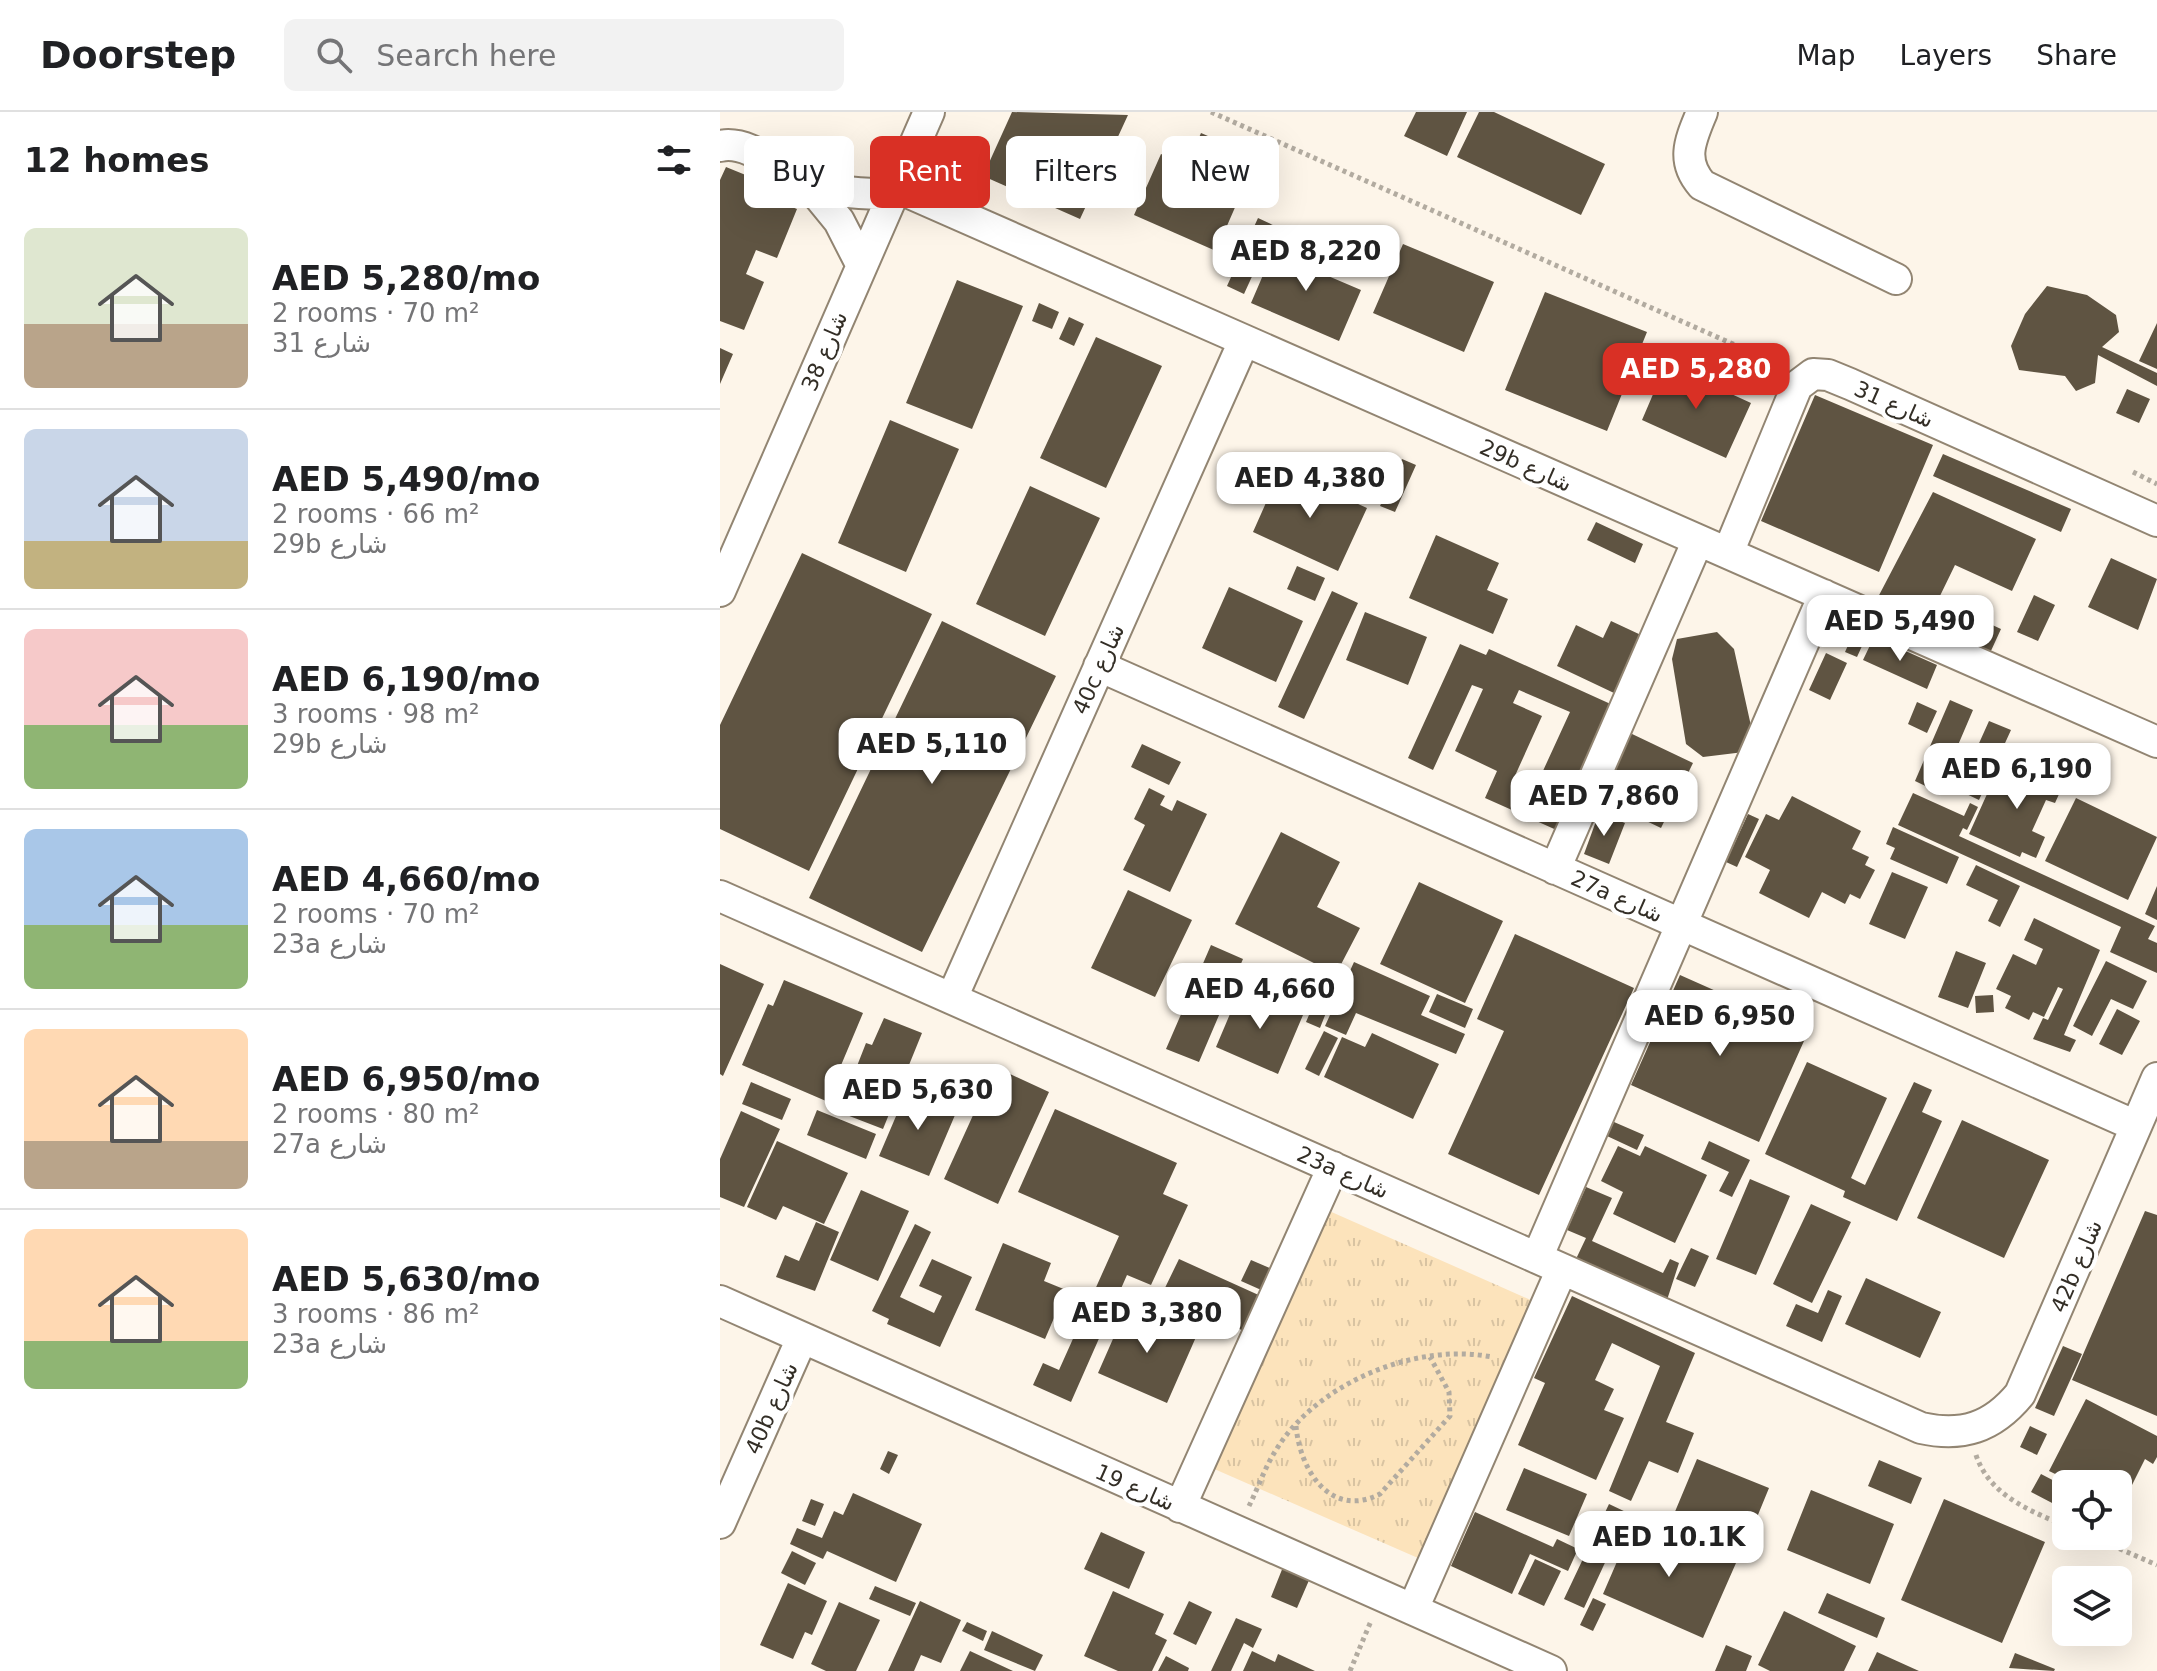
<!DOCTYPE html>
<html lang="en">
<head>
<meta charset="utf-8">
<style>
  :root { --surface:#fff; --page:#f2f2f2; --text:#202124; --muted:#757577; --line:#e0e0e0; --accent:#d93025 }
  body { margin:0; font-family:"DejaVu Sans","Noto Sans Arabic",sans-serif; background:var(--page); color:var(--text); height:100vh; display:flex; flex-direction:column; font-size:30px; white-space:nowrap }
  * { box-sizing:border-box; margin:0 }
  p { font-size:26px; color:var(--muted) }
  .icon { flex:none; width:44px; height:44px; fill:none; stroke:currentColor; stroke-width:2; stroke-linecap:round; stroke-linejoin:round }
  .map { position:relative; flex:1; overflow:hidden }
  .drawer { display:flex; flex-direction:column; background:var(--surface); width:720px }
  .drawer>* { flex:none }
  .hud { position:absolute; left:24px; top:24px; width:760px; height:72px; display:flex; gap:16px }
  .tools { position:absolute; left:1332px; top:1358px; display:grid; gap:16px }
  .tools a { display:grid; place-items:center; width:80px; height:80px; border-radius:12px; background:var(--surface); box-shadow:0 8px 32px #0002; font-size:40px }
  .price { position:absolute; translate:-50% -68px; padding:0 18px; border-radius:16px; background:#fff; color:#222; font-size:26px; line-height:52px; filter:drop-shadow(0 2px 4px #0008) }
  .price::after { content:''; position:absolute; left:50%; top:48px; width:24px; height:18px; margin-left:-12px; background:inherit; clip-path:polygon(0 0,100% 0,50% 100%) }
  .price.active { background:var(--accent); color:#fff }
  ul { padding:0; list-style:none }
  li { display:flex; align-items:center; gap:24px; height:200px; padding:0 24px }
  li+li { border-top:2px solid var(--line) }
  li span { display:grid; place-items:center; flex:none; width:224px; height:160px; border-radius:12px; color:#555 }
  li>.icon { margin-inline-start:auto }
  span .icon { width:96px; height:96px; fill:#fffc; stroke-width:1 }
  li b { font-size:34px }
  h2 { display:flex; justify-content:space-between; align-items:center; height:96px; padding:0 24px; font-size:34px }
  .pill { padding:0 28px; border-radius:12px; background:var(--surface); box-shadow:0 8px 32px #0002; font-size:28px; line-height:72px }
  .pill.active { background:var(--accent); color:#fff }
  header { display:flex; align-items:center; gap:48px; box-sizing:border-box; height:112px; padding:0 40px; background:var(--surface); border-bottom:2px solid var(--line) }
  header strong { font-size:38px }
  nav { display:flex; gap:44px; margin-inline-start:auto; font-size:28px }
  .search { width:560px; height:72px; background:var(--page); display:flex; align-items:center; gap:20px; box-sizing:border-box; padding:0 28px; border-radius:12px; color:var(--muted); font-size:30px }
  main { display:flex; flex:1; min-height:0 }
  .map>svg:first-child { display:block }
</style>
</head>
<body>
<header>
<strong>Doorstep</strong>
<div class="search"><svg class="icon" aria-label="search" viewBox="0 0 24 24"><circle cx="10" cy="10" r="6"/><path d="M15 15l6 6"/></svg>Search here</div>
<nav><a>Map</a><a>Layers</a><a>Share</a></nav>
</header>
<main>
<section class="drawer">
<h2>12 homes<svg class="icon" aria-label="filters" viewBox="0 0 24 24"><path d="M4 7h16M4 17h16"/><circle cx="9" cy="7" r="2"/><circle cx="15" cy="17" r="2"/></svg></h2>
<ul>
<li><span style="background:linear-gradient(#dfe7d0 60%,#b9a48a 0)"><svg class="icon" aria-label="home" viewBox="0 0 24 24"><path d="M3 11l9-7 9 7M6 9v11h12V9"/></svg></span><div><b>AED 5,280/mo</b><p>2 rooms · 70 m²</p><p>شارع 31</p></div></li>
<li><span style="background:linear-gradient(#c9d6e8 70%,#c2b280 0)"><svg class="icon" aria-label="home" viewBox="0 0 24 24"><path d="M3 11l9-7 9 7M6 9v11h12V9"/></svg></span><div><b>AED 5,490/mo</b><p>2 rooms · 66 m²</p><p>29b شارع</p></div></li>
<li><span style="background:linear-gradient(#f6c9c9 60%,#8fb573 0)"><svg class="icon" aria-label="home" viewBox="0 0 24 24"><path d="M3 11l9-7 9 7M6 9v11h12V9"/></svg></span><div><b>AED 6,190/mo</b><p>3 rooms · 98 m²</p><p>29b شارع</p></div></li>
<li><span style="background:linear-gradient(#a9c7e8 60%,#8fb573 0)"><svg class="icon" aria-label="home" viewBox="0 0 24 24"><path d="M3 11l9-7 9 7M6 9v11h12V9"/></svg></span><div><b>AED 4,660/mo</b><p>2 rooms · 70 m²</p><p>23a شارع</p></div></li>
<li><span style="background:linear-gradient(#ffd9b3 70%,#b9a48a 0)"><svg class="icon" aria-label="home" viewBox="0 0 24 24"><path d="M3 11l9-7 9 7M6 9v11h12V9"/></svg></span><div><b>AED 6,950/mo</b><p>2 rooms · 80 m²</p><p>27a شارع</p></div></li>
<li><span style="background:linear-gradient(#ffd9b3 70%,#8fb573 0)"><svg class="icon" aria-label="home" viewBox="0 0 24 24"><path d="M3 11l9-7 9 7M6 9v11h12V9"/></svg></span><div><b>AED 5,630/mo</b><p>3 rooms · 86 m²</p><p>23a شارع</p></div></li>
</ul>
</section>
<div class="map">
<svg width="1437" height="1559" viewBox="0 0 1437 1559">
  <defs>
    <pattern id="park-tufts" width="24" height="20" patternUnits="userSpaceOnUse" patternTransform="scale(2)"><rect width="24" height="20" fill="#fce3bb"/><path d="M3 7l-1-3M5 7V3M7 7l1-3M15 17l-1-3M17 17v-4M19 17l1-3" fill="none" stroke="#d8c3a1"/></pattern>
  </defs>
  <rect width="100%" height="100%" fill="#fdf5e9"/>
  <path fill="url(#park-tufts)" d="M607,1098l206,91 -115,257 -206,-90z"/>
  <path fill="#5f5442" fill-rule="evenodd" d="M292,0l116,3 -48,104 -97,-43z
    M696,0h51l-20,44 -43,-20z
    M759,0h15l111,52 -24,51 -124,-58z
    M481,21l56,24 -41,94 -82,-36 27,-61 26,11z
    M6,55l56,23 -5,11 20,8 -20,49 -21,-8 -10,24 18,8 -20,48 -24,-9v-141z
    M538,106l17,8 -31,68 -17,-8z
    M583,123l15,6 -11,26 54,23 -22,51 -88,-38 22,-51 19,8z
    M683,132l91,38 -30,70 -91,-39z
    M237,168l66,26 -51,123 -66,-26z
    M1327,174l40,9 29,20 3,17 -17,15 55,26v13l-59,-31 -3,28 -19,8 -11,-15 -46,-6 -8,-24 14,-32z
    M825,180l102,40 -40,99 -102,-41z
    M319,191l20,9 -7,17 -20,-8z
    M349,205l15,7 -10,22 -15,-7z
    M1437,211v46l-18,-8z
    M376,225l66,29 -56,122 -66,-30z
    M0,236l13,6 -13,30z
    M946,252l85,39 -25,55 -84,-38z
    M1407,277l23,10 -11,24 -23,-10z
    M1095,283l118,50 -54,127 -118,-51z
    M170,308l69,29 -53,123 -68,-29z
    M1223,342l128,55 -10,23 -128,-56z
    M682,347l14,6 -21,47 -15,-6z
    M561,357l86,39 -29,63 -85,-39z
    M310,374l70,32 -55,118 -69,-32z
    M1213,380l103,47 -24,52 -57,-26 -17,35 63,29 -11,24 -114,-52z
    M876,410l47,22 -8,19 -48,-23z
    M716,423l63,28 -12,27 21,9 -15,35 -84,-36z
    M82,441l130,61 -123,257 -89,-42v-104z
    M1391,446l46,21 -19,51 -50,-23z
    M577,454l28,12 -10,23 -28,-12z
    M509,475l74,34 -27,61 -74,-34z
    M612,479l26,12 -54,116 -26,-12z
    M1314,483l21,10 -17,36 -21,-9z
    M645,500l62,25 -19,48 -62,-25z
    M222,509l114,55 -134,276 -113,-54z
    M891,509l30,14 -27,58 -57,-27 19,-41 27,13z
    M1135,518l12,5 -10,22 -12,-5z
    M997,520l17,17 19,86 -9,17 -41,5 -17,-13 -14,-85 5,-20z
    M1154,525l63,28 -10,24 -64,-29z
    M740,532l26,11 3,-6 126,57 -54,126 -76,-34 12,-27 -42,-20 28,-62 -11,-4 -39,85 -25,-12zM799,578l51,22 -28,61 24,11 -7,15 -45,-21 28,-62 -29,-13z
    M1106,541l21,10 -17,37 -21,-10z
    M1230,588l23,10 -35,82 -23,-11z
    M1197,590l20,9 -10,22 -19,-9z
    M1269,609l22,9 -32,70 -21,-10z
    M910,621l63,30 -32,65 -63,-30z
    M422,632l39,18 -12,23 -38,-18z
    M1298,649l47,20 -10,22 -9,-3 -14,31 13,6 -9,21 -14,-6 -2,5 -51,-23 23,-51 13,7z
    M429,676l16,8 -5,9 12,6 5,-11 30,14 -37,78 -47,-22 22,-45 -11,-6z
    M1193,681l51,23 6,-13 8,4 -11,23 -4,-2 -4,8 196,90 -7,13 9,4v30l-47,-21 11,-25 -223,-102z
    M1072,684l69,35 -9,18 17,8 -4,8 10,5 -15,29 -10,-5 -5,10 -23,-12 -13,26 -50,-25 11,-23 -25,-13 21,-43 13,6z
    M1356,686l81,39 -29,63 -83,-39z
    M879,701l26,10 -16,41 -25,-10z
    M1028,702l11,5 -22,48 -11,-5z
    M1173,715l66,30 -12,27 -57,-25 5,-11 -9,-4z
    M561,720l59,30 -23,45 43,21 -24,46 -101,-50z
    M1256,753l44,21 -20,41 -12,-6 10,-21 -32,-15z
    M1172,760l36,15 -23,52 -36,-15z
    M699,770l84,39 -38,82 -85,-39z
    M1437,774v34l-12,-6z
    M408,778l64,30 -37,77 -64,-29z
    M1314,806l66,32 -36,85 12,5 -6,12 -37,-13 10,-21 5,2 15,-31 -5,-2 -14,30 -11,-5 -4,8 -24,-12 6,-12 -15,-7 17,-35 23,11 7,-16 -19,-9z
    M795,822l119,54 -95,207 -91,-41 56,-123 -27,-12z
    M491,833l32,14 -44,103 -33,-13z
    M1236,839l30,12 -18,45 -30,-11z
    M1386,849l41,20 -14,28 -22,-10 -19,37 -19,-10z
    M634,850l76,34 -9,19 44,19 -9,20 -100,-41 -10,22 -21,-9z
    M0,852l44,20 -41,92 -3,-2z
    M960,863l128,57 -49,110 -128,-57z
    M64,868l79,33 -37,88 -84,-36 26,-61 5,2z
    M604,868l13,5 -17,43 -14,-6z
    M521,876l62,27 -25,59 -62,-27z
    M717,882l36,15 -8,19 -36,-16z
    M1273,883l1,17 -18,1 -1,-17z
    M1397,897l23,12 -18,34 -23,-11z
    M164,906l38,15 -39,96 -44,-17 27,-69 6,2z
    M604,919l14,7 -19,38 -14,-7z
    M652,921l67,31 -26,55 -89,-42 18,-40 23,10z
    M1087,950l80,36 -36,80 14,7 49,-103 18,8 -10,22 20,9 -45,100 -54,-24 2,-6 -80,-37z
    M275,955l54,25 -51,112 -54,-25z
    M31,970l40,17 -9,21 -40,-16z
    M188,976l50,20 -29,68 -50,-20z
    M335,997l122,54 -14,31 25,11 -37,80 -24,-10 -56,127 -38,-17 10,-22 16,7 60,-134 -101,-44z
    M97,998l59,24 -10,25 -59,-24z
    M21,999l39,18 -36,78 -24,-10v-38z
    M1242,1008l87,40 -45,98 -87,-40z
    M894,1010l30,13 -7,15 -30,-14z
    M57,1029l71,32 -24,51 -41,-18 -7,14 -29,-13z
    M989,1029l41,19 -18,37 -13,-6 10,-19 -28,-13z
    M898,1034l22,10 5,-10 62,29 -32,68 -62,-29 10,-22 -22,-11z
    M1030,1067l40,17 -34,79 -40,-16z
    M866,1075l26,11 -20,43 71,32 7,-14 9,4 -12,37 -91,-41 10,-21 -19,-8z
    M141,1078l48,21 -31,70 -48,-21z
    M1091,1092l40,18 -39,81 -39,-19z
    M1425,1099l12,4v201l-85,-36z
    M96,1110l23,10 -24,59 -39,-14 9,-22 14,6z
    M195,1112l16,8 -31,65 34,16 8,-17 -23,-10 13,-27 40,18 -32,70 -53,-23 2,-5 -17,-8z
    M283,1131l48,20 -7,18 22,9 -21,49 -70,-29z
    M971,1136l18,8 -14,31 -19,-8z
    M459,1147l84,38 -17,35 -84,-38z
    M531,1148l28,12 -11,21 -27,-12z
    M1146,1166l75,34 -21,46 -75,-34z
    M1108,1178l14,6 -20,46 -36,-16 10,-22 22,9z
    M852,1184l123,57 -29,69 28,11 -16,40 -29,-12 -18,40 -22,-10 51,-125 -48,-23 -17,37 19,9 -10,21 20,8 -28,62 -78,-35 27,-62 -11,-5z
    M407,1195l69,30 -29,66 -69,-30z
    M1343,1234l19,8 -28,62 -19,-8z
    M1366,1287l71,37v21l-4,7 -8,-5 -24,48 -3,-23h-42l-27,-13z
    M1310,1314l17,8 -10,21 -17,-8z
    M168,1339l10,4 -9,19 -9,-5z
    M977,1347l72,29 -23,56 -72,-30z
    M1159,1348l43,18 -11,26 -43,-18z
    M804,1356l63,26 -18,42 -63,-26z
    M1321,1362l23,12 -10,18 -23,-12z
    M1091,1378l83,34 -24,60 -83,-34z
    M133,1381l69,31 -26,58 -69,-31 -4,8 -33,-15 7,-16 25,10 12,-27 9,4z
    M91,1387l13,5 -9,22 -13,-5z
    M1224,1387l101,43 -43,101 -101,-43z
    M889,1392l19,9 -44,95 -20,-9z
    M755,1400l78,35 4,-8 21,10 -10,22 -38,-17 -18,40 -61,-28z
    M915,1408l101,43 -33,75 -100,-44z
    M381,1420l44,20 -16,37 -45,-20z
    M72,1439l24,12 -11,22 -24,-12z
    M815,1447l26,12 -17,35 -26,-12z
    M563,1455l27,11 -13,30 -26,-11z
    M68,1471l39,18 -15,34 -7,-3 -12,27 -33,-14z
    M155,1474l41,17 -6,13 -41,-17z
    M393,1479l51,23 -9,20 12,6 -15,31h-34l-34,-15z
    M1107,1481l58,25 -8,20 -59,-25z
    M873,1486l13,6 -13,27 -13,-6z
    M200,1489l41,19 -20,43 -20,-8 -7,16h-26z
    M469,1489l23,11 -16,33 -23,-11z
    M119,1490l41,18 -24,51h-30l-15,-7z
    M1064,1499l72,35 -12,25h-74l-12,-6z
    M516,1506l26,11 -9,19 -9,-5 -13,28h-20z
    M247,1510l20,9 -4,10 -21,-10z
    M272,1519l51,24 -8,16 -51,-21z
    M1006,1533l26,11 -6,15h-31z
    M250,1539l43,20h-53z
    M532,1539l23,11 3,-8 37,17h-72z
    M1157,1540l42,19h-51z
    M1295,1541l40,16 -1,2 -45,-3z
    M446,1544l23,12 -1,3h-30z"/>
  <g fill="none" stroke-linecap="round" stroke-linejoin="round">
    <defs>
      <path id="minor" d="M982,0c-11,27 -22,48 0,73l194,94
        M0,34c31,-7 63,28 91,38 26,9 54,10 81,10
        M88,71l31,38 22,43
        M176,75l1261,555
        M1008,441l69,-167 16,-12 15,1 22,9 307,137
        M0,479l209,-479
        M379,554l1037,460
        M835,757l143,-329
        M0,784l1201,532c41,9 71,0 99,-34l137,-316
        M232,886l292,-657
        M817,1146l287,-663
        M0,1189l831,370
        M460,1395l153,-340
        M0,1411l82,-185
        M693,1497l149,-340"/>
    </defs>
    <use href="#minor" stroke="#928572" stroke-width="34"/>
    <path stroke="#b2aba0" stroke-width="5" stroke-dasharray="4 4" stroke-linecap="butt" d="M491,0l569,253
      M1413,360l24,12
      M576,1314c4,45 35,93 84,68l70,-78 -1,-24 -19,-35
      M1256,1343c13,40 54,56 90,71
      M529,1394c9,-18 16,-39 27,-56 41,-67 139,-108 216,-93
      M1370,1424l67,29
      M630,1559l21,-50"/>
    <use href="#minor" stroke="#fff" stroke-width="30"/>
  </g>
  <g text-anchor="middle" stroke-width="8" stroke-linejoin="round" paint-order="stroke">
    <g font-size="22" fill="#332e26" stroke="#fff">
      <text transform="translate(104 239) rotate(-67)" y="8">شارع 38</text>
      <text transform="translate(1174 292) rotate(24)" y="8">شارع 31</text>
      <text transform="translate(806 353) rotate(24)" y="8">29b شارع</text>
      <text transform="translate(378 557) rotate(-66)" y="8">40c شارع</text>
      <text transform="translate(897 784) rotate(24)" y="8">27a شارع</text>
      <text transform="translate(623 1060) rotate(24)" y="8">23a شارع</text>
      <text transform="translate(1356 1154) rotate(-67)" y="8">42b شارع</text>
      <text transform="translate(51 1296) rotate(-66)" y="8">40b شارع</text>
      <text transform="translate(415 1375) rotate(24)" y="8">شارع 19</text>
    </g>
  </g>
</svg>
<div class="tools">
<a><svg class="icon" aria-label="locate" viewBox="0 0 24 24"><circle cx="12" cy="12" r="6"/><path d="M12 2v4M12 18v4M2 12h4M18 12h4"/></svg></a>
<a><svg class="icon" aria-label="layers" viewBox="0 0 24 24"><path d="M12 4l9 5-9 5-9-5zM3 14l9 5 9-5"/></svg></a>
</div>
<b class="price" style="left:586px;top:181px">AED 8,220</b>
<b class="price active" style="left:976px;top:299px">AED 5,280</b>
<b class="price" style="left:590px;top:408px">AED 4,380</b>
<b class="price" style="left:1180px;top:551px">AED 5,490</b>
<b class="price" style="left:212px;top:674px">AED 5,110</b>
<b class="price" style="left:1297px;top:699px">AED 6,190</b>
<b class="price" style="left:884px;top:726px">AED 7,860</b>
<b class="price" style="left:540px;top:919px">AED 4,660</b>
<b class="price" style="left:1000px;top:946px">AED 6,950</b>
<b class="price" style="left:198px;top:1020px">AED 5,630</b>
<b class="price" style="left:427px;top:1243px">AED 3,380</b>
<b class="price" style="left:949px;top:1467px">AED 10.1K</b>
<div class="hud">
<a class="pill">Buy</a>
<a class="pill active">Rent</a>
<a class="pill">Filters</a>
<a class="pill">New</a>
</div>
</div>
</main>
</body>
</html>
